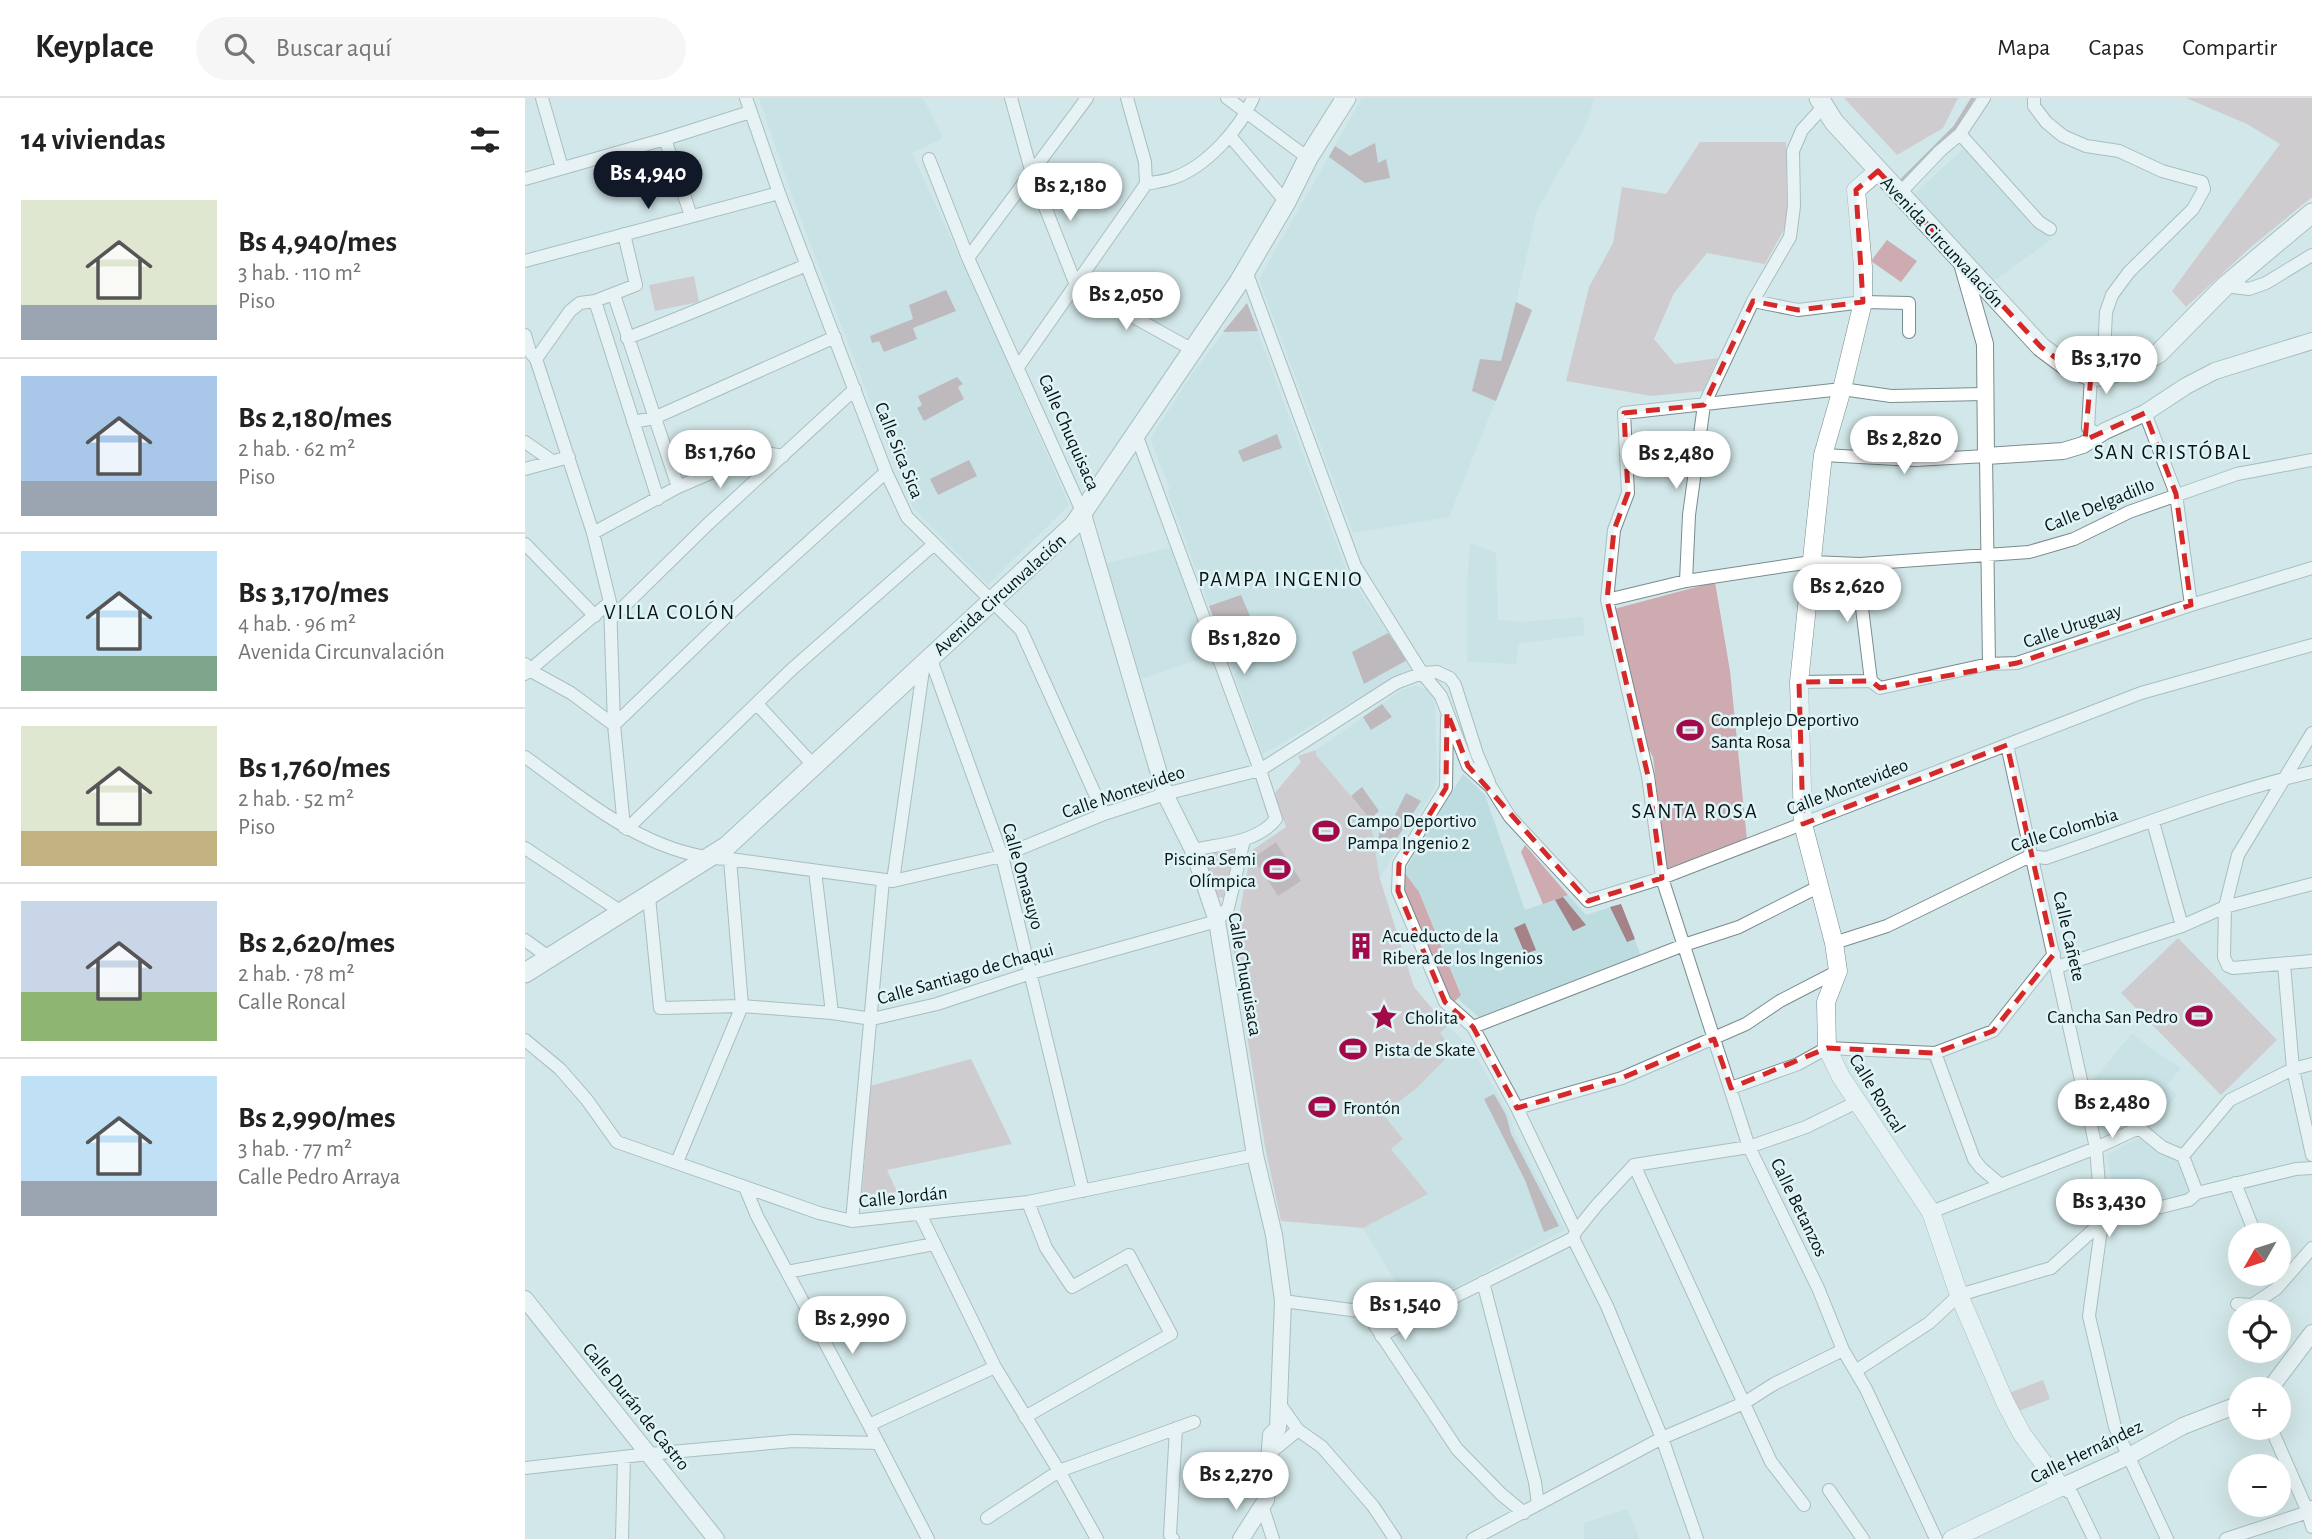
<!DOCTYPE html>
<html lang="es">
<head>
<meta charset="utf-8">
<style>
  :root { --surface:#fff; --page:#f6f6f6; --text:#222; --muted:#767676; --line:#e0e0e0; --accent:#111827 }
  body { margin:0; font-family:"Alegreya Sans",sans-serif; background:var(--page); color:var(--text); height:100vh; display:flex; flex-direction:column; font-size:26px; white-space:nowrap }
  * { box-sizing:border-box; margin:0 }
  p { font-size:23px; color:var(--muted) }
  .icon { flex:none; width:38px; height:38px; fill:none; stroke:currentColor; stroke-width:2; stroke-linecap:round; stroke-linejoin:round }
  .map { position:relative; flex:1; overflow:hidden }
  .drawer { display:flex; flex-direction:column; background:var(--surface); width:525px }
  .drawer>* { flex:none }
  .needle { width:46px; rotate:231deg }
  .tools { position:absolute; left:1703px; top:1125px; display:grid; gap:14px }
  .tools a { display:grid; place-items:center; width:63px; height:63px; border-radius:50%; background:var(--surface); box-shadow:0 7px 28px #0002; font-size:35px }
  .price { position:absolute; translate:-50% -60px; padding:0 16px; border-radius:24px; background:#fff; color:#222; font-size:23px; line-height:46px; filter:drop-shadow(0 2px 4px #0008) }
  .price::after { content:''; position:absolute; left:50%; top:42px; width:21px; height:16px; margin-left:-10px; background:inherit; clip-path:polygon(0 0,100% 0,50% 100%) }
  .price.on { background:var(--accent); color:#fff }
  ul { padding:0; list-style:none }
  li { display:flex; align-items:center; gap:21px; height:175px; padding:0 21px }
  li+li { border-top:2px solid var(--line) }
  li span { display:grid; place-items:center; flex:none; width:196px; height:140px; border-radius:0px; color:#555 }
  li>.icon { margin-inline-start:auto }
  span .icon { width:84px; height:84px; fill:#fffc; stroke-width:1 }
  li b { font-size:30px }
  h2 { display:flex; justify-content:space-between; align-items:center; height:84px; padding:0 21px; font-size:30px }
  header { display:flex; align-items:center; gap:42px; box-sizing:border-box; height:98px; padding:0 35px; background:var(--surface); border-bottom:2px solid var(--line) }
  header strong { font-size:33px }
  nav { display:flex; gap:38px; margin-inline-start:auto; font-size:24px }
  .search { width:490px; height:63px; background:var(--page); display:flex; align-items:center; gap:18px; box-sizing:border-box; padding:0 24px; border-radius:38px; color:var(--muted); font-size:26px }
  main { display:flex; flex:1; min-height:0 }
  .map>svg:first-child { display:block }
</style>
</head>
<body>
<header>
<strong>Keyplace</strong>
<div class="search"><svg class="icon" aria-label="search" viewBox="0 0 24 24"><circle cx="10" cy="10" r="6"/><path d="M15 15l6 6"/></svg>Buscar aquí</div>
<nav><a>Mapa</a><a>Capas</a><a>Compartir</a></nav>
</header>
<main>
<section class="drawer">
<h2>14 viviendas<svg class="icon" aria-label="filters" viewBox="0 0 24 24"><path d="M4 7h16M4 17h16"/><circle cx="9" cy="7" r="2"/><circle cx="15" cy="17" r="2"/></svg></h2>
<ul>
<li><span style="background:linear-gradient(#dfe7d0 75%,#9aa5b1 0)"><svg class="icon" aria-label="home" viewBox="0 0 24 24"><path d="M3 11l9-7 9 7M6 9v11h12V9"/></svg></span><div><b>Bs 4,940/mes</b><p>3 hab. · 110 m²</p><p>Piso</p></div></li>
<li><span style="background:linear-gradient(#a9c7e8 75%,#9aa5b1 0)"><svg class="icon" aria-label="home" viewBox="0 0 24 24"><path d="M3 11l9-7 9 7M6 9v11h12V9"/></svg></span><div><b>Bs 2,180/mes</b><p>2 hab. · 62 m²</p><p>Piso</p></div></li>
<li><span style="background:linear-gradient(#bfe0f5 75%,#7fa58c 0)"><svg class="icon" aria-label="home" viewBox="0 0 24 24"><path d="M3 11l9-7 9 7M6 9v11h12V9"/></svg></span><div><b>Bs 3,170/mes</b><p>4 hab. · 96 m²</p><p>Avenida Circunvalación</p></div></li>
<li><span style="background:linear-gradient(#dfe7d0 75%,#c2b280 0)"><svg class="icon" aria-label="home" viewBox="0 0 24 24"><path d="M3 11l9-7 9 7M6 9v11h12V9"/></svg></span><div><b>Bs 1,760/mes</b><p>2 hab. · 52 m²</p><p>Piso</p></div></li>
<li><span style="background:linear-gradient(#c9d6e8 65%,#8fb573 0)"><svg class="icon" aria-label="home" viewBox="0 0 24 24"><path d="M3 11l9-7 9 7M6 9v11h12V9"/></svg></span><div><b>Bs 2,620/mes</b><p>2 hab. · 78 m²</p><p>Calle Roncal</p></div></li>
<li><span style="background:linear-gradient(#bfe0f5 75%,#9aa5b1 0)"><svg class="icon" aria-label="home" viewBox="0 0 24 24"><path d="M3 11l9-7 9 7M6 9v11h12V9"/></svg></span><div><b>Bs 2,990/mes</b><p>3 hab. · 77 m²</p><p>Calle Pedro Arraya</p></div></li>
</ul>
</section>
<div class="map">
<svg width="1787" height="1441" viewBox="0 0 1787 1441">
  <rect width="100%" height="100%" fill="#d2e7e9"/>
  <path fill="#bddce0" d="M234,0h164l20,40 -31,15 95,209 62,143 -81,80 -75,-77 -33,-81 -86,-226z
    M837,0h232l-6,23 -51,89 -21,92 16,8 -83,207 -96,16 -94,-254z
    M1438,51l89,90 -57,41 -82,-85z
    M722,205l101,272 64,92 -149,87 -96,-264 3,-1 -18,-45 -1,-7 46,-70z
    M945,445l26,10 2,67 24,2 61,-5 2,18 -66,8 -3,21 -49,-2v-77z
    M648,449l39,108 -71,24 -34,-116z
    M891,588l11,4 8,10 2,78 -3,12 -55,89 -9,-60 -54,-64v-5l87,-61z
    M938,676l22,21 40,115 43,-15 18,20 35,-11 20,52 -160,63 -24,-21 4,-4 -42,-102 -15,-20z
    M922,928l23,20 39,68 7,22 49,94 -153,80 -49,-82 64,-34 -36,-45 -8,-35 35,-27 35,-36 -14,-18z
    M1607,935l24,19 25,16 -14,17 10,11 -28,33 -16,-16 -35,17 -7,-47z
    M1613,1040l23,15 17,6 10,27 -2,10 -69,15 -10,-56z
    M1103,1411l11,30h-55v-16z"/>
  <path fill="#cdabb1" d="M1319,0h114l-15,30 -46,27z
    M1661,0h126v99l-61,50 -65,60 -14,-16 108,-147 -33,-20z
    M1175,44h86l1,82 -22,40 -58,-11 -33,40 -20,46 21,25 43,-6 -15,33 -52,5 -85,-15 23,-94 24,-44 9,-56 44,7z
    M1362,142l30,21 -16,21 -30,-21z
    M169,178l5,26 -44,9 -6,-26z
    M1190,484l15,89 17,169 -81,29 -13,-112 -5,-9 -34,-139z
    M791,652v5l54,64 10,60 34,108 33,39 -7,7 13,18 -35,36 -35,27 20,25 -12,10 37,45 -65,34 -82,-7 -16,-74 -32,-199 18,-97 35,-24 -12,-33 27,-32 -3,-6z
    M1000,747l43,50 -25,9 -22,-52z
    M705,750l4,3 -7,41 -4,6 -8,-2 -12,-41 8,-4z
    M879,774l15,20 42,103 -7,7 -8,-11 -43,-98z
    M1653,840l99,102 -56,55 -100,-102z
    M446,961l41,85 -125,26 10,22 -35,3 8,-109z
    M1518,1282l7,19 -34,13 -7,-19z"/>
  <path fill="#a58188" d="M850,45l3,20 8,-4 4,19 -25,5 -36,-26 6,-11 15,10z
    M421,192l10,21 -43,17 4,11 -33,13 -5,-11 -7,2 -2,-7 43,-17 -4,-14z
    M991,204l16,8 -36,91 -24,-10 8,-32 21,2z
    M722,205l11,28 -35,1z
    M432,279l6,7 -5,3 6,12 -40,22 -7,-13 5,-3 -4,-9z
    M752,336l5,14 -39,14 -5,-11z
    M444,362l8,16 -39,19 -8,-16z
    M716,497l18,42 -34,12 -16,-43z
    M863,535l19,27 -43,24 -12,-32z
    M857,606l10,13 -21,13 -8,-13z
    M837,689l17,24 -9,8 -19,-23z
    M881,695l15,8 -31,48 -8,-2 -4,-7 2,-11 14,-12z
    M751,744l25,39 -23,15 -25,-38z
    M1038,799l23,28 -13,6 -18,-31z
    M1096,806l14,35 -8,3 -17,-35z
    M1000,825l11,27 -11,4 -11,-26z
    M969,996l12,21 5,19 48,92 -15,6 -19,-52 -41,-81z"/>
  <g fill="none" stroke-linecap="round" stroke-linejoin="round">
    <path stroke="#a58188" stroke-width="3.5" d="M1376,83l54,-54 18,-29"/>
    <defs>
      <path id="minor" d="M17,0l20,70
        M221,0l33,95 107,279 21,45 114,113 83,184
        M486,0l21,76 44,111 117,65
        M702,0l81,60
        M1509,0v8l12,16 17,14 23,10 33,5 43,20 40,11 2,7 -11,20 -64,63 -17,23 -6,17 -3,64
        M1435,36l79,88 11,7
        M705,38l56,66
        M140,41l26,77
        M404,61l39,99 114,253
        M0,81l140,-40 85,-27
        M621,86c9,-2 19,-3 27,-6 33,-11 67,-49 80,-80
        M1374,96l41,-43 20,-17 24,-36
        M443,160l119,-160
        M0,163l254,-68
        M721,173l109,295 67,107 19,23 27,70 23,21 19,30 78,84 74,-23 479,-185 171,-48
        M1700,188l24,3 17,-6 46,-28
        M89,197l64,192
        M70,203l63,198
        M1228,203l45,9 65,-8 46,1v29
        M0,237l5,17 6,7 57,174 17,69 4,123 10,102
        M102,240c61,-23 120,-49 180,-73
        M11,261l34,-48 10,-8 15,-2 41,-16 -12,-51
        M493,269l128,-183 -1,-22 -18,-64
        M1566,278l-3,52 9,6 8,-3
        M1620,315l31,81 15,111
        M108,324l21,-4 181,-81
        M611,336l124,336 16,49c-19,24 -56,25 -83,31
        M0,344l27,19
        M1298,357l92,5 71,-4 3,208
        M0,371l44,-12
        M68,435l85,-46 82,-35 23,4
        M0,446l70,72
        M1335,466l2,44 9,73
        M1161,483l3,-66 15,-110 49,-104 37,-64 4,-31 -1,-55 9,-21 22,-24
        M1082,502l79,-19 125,-19 49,2 169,-12 45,-13 55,-27 108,-38 75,-14
        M86,521l97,-95 147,-135
        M405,559l72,199 81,335
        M0,566l6,7 40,22 43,32 113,-109 159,-144
        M0,576l85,-72
        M1274,584l72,-1 9,7 109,-24 28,-1 174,-58 121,-37
        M232,606l58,63
        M922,621l-1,69 -47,76 -1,27 47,111 28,25 44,81 59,123
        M1787,635l-74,122 -13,52 -1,50 4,9 5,2 79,-7
        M1482,647l89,403 6,74 -13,94 26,111 52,112
        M0,659c62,44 126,101 205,102l163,22 109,-25 102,-42 61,-20 95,-24 136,-87 26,-10 15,-1 13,6 5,7 22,69 12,28
        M1628,724l29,104
        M102,731l164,-159 142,-125
        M0,750l98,65
        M290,773l17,142
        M368,783l31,-218
        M124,799l11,111 82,-2 90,7 40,6 65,-15 94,-31 186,-52 11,-13 16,-68
        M0,842l25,18
        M1309,845l53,-17 143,-70 16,2c86,-29 178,-66 266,-86
        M1759,866l9,105 19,86
        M1532,869l125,-41 43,-19 87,-23
        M948,929l211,-82 55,-18 81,-41
        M0,942l35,29 27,31 30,42 202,71 33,8 176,-19 227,-47
        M1410,955l39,106 7,9 20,17
        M1206,990l67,-24 29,-16 108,5 58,-22 61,-77
        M992,1010l105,-30 124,-54 34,-23 58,-30
        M152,1064l65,-156 -12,-147
        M1109,1067l137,297 33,43
        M1710,1085l21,53
        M220,1089l12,29 112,209 59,114
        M1672,1095l99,-24 16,-1
        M1406,1114l165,-64 43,-20 23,19 21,9 47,-56 63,-31 19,-5
        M395,1116l75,153 64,104 38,68
        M327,1123l31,-341
        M1048,1140l34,68 55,132 35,101
        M262,1174l147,-28
        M958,1184l52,200 3,22
        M758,1203l129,17 161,-80 3,-7 21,-26 37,-40 115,-18 57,-20 51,-25
        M1712,1206l15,1 24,-16 36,-41
        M841,1214l91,137 44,45 23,19
        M856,1238l31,-18
        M1332,1272l72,-47 30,-28 92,-27 51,-46 87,-22 8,-7 -14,-37
        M754,1305l19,27 24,17 51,59 22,33
        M500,1319l146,-83 -42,-79 -57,32 -26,-39 -18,-46
        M344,1327l126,-58
        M1746,1330l37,84 4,15
        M745,1355l28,-23
        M0,1370l124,-14 144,-13 85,2
        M1536,1389l11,7 22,45
        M1304,1392l34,49
        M737,1407l11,34
        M462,1420l72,-47 135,-49
        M97,1441l2,-82
        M648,1441l-3,-4 6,-107
        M948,1441l189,-101 82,-35 30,-19 69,-34
        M1411,1441l-70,-150 -23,-39 -25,-62 -69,-141 -87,-269 -14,-102 -41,-176 7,-70 14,-37 -4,-80 218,-24 49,7 93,-2
        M1701,1441l82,-27 4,-5"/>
      <path id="secondary" d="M1436,162l24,84 1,112 77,-5 20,-6 22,-14 40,-18 41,-27 29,-15 97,-30
        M557,413l83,283 28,56 24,71 38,234 19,80 9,66 -5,127 -7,7 -5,65 -25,39
        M0,1201l191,240
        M1744,1292l43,-57
        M1536,1389l68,-31 54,-30 57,-22"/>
      <path id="primary" d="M1353,73l-22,19 7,77v35l-21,87 -19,66 -24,227 4,142 31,119 4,28 -12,31 1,46 14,29 90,135 28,83 46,107 17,32 39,53 -109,52"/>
      <path id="trunk" d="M1294,0l15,24 207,225 28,21 22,8h12l32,-9 24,-14 66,-67 87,-73
        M0,875l202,-127 347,-321 165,-243 47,-80 22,-44 38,-60"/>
    </defs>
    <use href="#minor" stroke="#798c8e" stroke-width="14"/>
    <use href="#secondary" stroke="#798c8e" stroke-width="18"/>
    <use href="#primary" stroke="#798c8e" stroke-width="19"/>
    <use href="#trunk" stroke="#798c8e" stroke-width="21"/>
    <use href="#minor" stroke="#fff" stroke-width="12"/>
    <use href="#secondary" stroke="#fff" stroke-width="16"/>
    <use href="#primary" stroke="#fff" stroke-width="18"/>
    <use href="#trunk" stroke="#fff" stroke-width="19"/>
  </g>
  <path d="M0 0H1787V1441H0ZM1353,73l163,176 28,21 22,8 -6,64 60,-27 31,81 15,111 -174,58 -137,25 -9,-7 -72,1 4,142 204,-79 47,209 -61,77 -58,22 -108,-5 -96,40 -17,-49 -92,39 -105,30 -44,-81 -28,-25 -47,-111 1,-27 47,-76 1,-76 21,54 120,135 74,-23 -14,-102 -41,-176 7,-70 14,-37 -4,-80 80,-8 49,-104 45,9 65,-8 -7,-112z" fill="#d2e7e9" fill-opacity=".55" fill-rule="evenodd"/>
  <path fill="none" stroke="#d62828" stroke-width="5" stroke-dasharray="14 9" stroke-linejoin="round" d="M1353,73l163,176 28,21 22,8 -6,64 60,-27 31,81 15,111 -174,58 -137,25 -9,-7 -72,1 4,142 204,-79 47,209 -61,77 -58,22 -108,-5 -96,40 -17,-49 -92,39 -105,30 -44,-81 -28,-25 -47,-111 1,-27 47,-76 1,-76 21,54 120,135 74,-23 -14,-102 -41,-176 7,-70 14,-37 -4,-80 80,-8 49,-104 45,9 65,-8 -7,-112z"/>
  <defs>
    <symbol id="stadium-bare" viewBox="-9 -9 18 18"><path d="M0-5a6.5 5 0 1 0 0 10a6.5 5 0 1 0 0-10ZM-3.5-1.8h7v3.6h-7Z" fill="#a20948" stroke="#dff4f7" stroke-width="2.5" paint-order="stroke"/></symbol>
    <symbol id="building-bare" viewBox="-9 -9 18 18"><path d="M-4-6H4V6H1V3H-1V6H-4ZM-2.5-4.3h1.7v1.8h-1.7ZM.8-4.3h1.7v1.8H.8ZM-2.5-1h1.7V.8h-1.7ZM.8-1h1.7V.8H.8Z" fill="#a20948" stroke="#dff4f7" stroke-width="2.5" paint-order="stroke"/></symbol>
    <symbol id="sight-bare" viewBox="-9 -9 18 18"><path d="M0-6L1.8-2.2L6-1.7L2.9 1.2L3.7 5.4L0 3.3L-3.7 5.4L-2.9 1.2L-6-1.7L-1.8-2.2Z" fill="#a20948" stroke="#dff4f7" stroke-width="2.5" paint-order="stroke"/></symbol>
  </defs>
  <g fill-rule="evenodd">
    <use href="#stadium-bare" x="1146" y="613" width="38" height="38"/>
    <use href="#stadium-bare" x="782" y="714" width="38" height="38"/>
    <use href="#stadium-bare" x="733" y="752" width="38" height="38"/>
    <use href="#building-bare" x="817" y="829" width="38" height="38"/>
    <use href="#stadium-bare" x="1655" y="899" width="38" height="38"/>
    <use href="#sight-bare" x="840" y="900" width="38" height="38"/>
    <use href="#stadium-bare" x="809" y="932" width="38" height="38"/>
    <use href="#stadium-bare" x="778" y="990" width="38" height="38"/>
  </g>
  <g text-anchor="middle" stroke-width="5" stroke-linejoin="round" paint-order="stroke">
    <g font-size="19" fill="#0b1313" stroke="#dff4f7">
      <text transform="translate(1418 143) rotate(47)" y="7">Avenida Circunvalación</text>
      <text transform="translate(545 334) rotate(66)" y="7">Calle Chuquisaca</text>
      <text transform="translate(375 352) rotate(68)" y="7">Calle Sica Sica</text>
      <text transform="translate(1574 406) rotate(-22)" y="7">Calle Delgadillo</text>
      <text transform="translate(474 496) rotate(-42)" y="7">Avenida Circunvalación</text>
      <text transform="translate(1547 527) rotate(-19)" y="7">Calle Uruguay</text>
      <text transform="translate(1322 688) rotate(-21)" y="7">Calle Montevideo</text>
      <text transform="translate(598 693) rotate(-19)" y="7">Calle Montevideo</text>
      <text transform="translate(1539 731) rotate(-17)" y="7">Calle Colombia</text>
      <text transform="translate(499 778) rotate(74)" y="7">Calle Omasuyo</text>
      <text transform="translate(1545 838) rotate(77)" y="7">Calle Cañete</text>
      <text transform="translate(440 875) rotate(-16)" y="7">Calle Santiago de Chaqui</text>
      <text transform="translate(721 876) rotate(80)" y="7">Calle Chuquisaca</text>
      <text transform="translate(1353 995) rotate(58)" y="7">Calle Roncal</text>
      <text transform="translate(378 1098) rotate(-6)" y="7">Calle Jordán</text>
      <text transform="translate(1275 1109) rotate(64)" y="7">Calle Betanzos</text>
      <text transform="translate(112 1308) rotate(51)" y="7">Calle Durán de Castro</text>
      <text transform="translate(1561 1353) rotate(-26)" y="7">Calle Hernández</text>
    </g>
    <g font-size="19" fill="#0b1313" stroke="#dff4f7" text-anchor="start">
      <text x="1186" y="628">Complejo Deportivo<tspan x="1186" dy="22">Santa Rosa</tspan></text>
      <text x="822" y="729">Campo Deportivo<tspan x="822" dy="22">Pampa Ingenio 2</tspan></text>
      <text x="731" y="767" text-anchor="end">Piscina Semi<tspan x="731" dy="22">Olímpica</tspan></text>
      <text x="857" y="844">Acueducto de la<tspan x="857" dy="22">Ribera de los Ingenios</tspan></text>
      <text x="1653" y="925" text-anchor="end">Cancha San Pedro</text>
      <text x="880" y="926">Cholita</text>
      <text x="849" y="958">Pista de Skate</text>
      <text x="818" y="1016">Frontón</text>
    </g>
    <g font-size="21" letter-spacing="2" fill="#0b1313" stroke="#dff4f7">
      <text x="1648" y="361">SAN CRISTÓBAL</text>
      <text x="756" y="488">PAMPA INGENIO</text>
      <text x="145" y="521">VILLA COLÓN</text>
      <text x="1170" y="720">SANTA ROSA</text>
    </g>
  </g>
</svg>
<div class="tools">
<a><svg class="needle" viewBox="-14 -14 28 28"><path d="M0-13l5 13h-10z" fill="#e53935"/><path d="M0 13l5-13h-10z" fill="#767676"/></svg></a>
<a><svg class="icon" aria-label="locate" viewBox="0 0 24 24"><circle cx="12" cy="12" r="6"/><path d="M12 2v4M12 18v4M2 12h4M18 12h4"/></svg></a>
<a>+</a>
<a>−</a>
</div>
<b class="price on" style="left:123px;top:113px">Bs 4,940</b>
<b class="price" style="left:545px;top:125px">Bs 2,180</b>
<b class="price" style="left:601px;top:234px">Bs 2,050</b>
<b class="price" style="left:1581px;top:298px">Bs 3,170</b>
<b class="price" style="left:1379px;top:378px">Bs 2,820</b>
<b class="price" style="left:195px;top:392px">Bs 1,760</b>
<b class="price" style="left:1151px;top:393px">Bs 2,480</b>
<b class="price" style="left:1322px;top:526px">Bs 2,620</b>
<b class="price" style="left:719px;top:578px">Bs 1,820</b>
<b class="price" style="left:1587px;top:1042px">Bs 2,480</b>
<b class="price" style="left:1584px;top:1141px">Bs 3,430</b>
<b class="price" style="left:880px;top:1244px">Bs 1,540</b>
<b class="price" style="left:327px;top:1258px">Bs 2,990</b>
<b class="price" style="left:711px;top:1414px">Bs 2,270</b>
</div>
</main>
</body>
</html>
